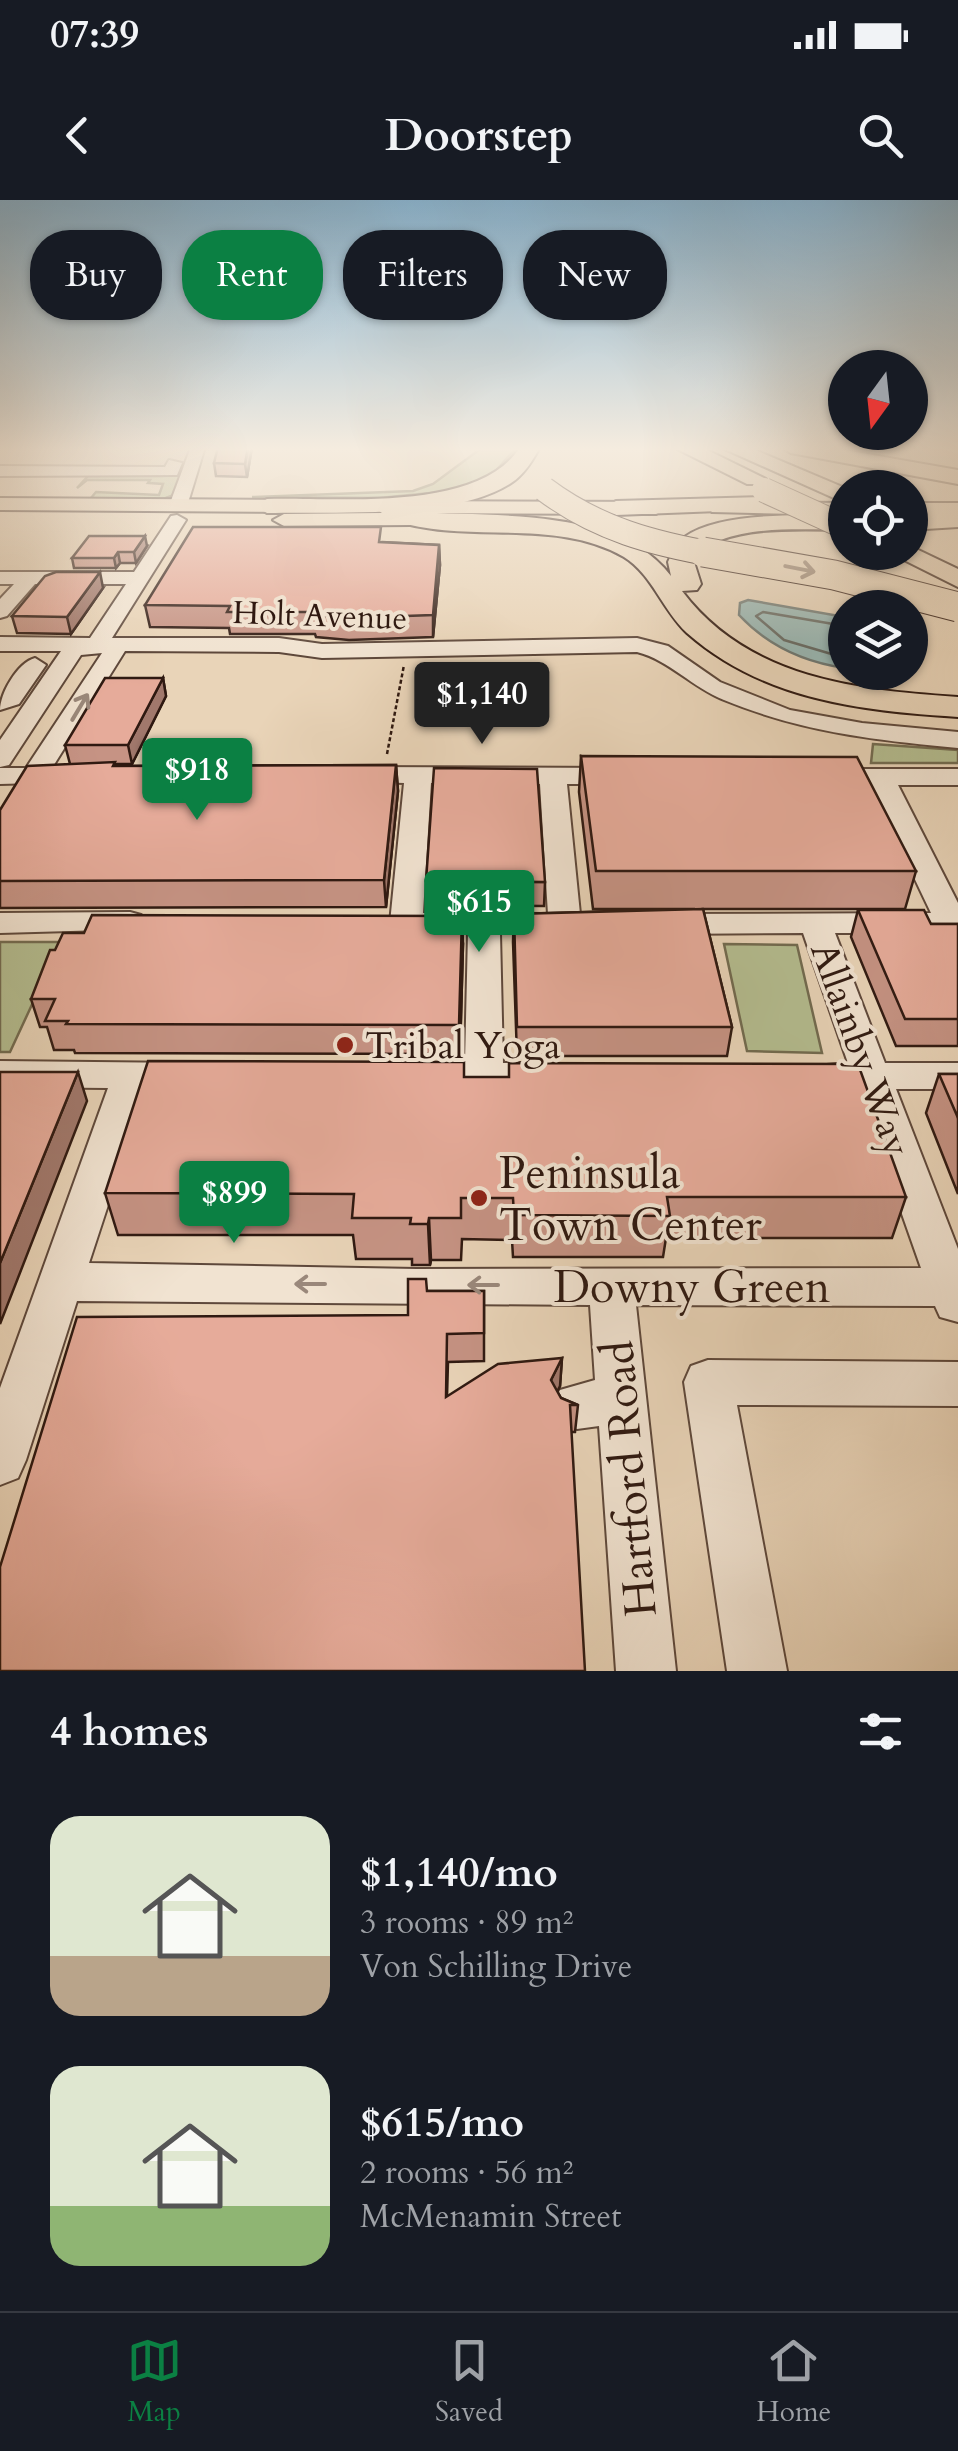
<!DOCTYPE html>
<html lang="en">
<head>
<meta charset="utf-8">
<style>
  :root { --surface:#171b24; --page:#20242c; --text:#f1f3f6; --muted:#9ea1a6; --line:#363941; --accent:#0b8043 }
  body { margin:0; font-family:Cardo,serif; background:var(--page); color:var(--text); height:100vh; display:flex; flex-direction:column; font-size:38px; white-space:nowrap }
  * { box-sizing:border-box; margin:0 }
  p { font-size:32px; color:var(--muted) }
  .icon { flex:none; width:55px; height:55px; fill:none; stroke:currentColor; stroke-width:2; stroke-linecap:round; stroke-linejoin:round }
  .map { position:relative; height:1471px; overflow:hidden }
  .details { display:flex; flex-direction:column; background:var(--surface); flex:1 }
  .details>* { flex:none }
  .banner { position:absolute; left:30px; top:30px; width:900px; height:90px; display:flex; gap:20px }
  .needle { width:65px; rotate:195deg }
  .controls { position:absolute; left:828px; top:150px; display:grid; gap:20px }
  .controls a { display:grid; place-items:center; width:100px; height:100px; border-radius:50%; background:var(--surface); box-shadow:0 2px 8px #0004; font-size:50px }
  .price { position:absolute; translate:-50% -85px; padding:0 22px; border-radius:10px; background:var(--accent); color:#fff; font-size:32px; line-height:65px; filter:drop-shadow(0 2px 5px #0008) }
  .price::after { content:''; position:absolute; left:50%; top:60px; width:30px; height:22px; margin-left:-15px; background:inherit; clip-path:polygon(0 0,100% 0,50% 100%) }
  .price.active { background:#222; color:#fff }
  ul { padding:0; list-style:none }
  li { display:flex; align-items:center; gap:30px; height:250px; padding:0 50px }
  li span { display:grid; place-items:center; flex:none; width:280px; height:200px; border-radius:30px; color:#555 }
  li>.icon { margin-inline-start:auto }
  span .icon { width:120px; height:120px; fill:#fffc; stroke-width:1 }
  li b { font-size:42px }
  h2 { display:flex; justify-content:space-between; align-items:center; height:120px; padding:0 50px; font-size:42px }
  .tag { padding:0 35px; border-radius:40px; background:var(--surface); box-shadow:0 2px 8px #0004; font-size:35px; line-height:90px }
  .tag.active { background:var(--accent); color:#fff }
  .status { display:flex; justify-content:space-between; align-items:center; height:70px; padding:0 50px; background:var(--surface); direction:ltr }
  .status svg { height:28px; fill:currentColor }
  header { display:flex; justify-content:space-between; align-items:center; height:130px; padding:0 50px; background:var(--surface); font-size:45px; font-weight:600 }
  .tabs { display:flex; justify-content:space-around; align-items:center; height:140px; border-top:2px solid var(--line); background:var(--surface); font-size:28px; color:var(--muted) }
  .tabs a { display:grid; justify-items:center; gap:5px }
  .tabs .active { color:var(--accent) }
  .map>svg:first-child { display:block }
</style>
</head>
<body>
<div class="status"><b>07:39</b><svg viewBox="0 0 49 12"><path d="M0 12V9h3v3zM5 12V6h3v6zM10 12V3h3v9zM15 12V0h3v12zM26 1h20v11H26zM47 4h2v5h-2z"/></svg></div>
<header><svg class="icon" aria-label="back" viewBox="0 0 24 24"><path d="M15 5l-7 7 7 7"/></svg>Doorstep<svg class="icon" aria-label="search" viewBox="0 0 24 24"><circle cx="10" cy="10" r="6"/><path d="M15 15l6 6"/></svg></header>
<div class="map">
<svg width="958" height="1471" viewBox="0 0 958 1471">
  <rect width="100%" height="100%" fill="#e9d4b8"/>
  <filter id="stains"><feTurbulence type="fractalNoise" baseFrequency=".002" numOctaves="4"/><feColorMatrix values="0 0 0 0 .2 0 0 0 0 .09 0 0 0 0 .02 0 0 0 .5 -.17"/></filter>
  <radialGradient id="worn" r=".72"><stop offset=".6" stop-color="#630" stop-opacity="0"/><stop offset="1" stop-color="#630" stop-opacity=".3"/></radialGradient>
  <path fill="#b4bd90" stroke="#726b50" stroke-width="2.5" d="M483,247h34l-26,29 -40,15 -72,7 -127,-1 161,-6 20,-7z
    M177,267l7,1 -10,27 -11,4 -72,-1 5,-6 63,3 4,-11 -15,-1 2,-3h-63l-10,8 11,-12h75z
    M873,544l85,6v13h-87z
    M0,742h61l-51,110h-10z
    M724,744l73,1 25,108 -75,-2z"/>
  <path fill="#98b7b4" stroke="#6e7873" stroke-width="2.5" d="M748,400l97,17v51c-42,-6 -77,-22 -106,-53l1,-12z"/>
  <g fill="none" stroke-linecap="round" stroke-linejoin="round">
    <path stroke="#646862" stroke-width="2.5" d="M845,426l-82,-14 -7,4 28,24 61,18"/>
    <defs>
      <path id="minor" d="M191,247h14l-18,59 -9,5 -9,-5z
        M169,260l13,3 -5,12 -177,1v-10l165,1z
        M177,315l9,5 -74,118h167l43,6 315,-6 31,8 52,36 70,28 72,13 96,9v16c-83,-8 -156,-16 -234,-48 -31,-12 -55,-40 -87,-48l-315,6 -43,-6 -154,-1 -73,117 22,2 4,6 -4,6 -74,2v-16h26l76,-115 -21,2 -72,110 -9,2v-27l61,-89h-61v-14l90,1 36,-54h-91l-28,32 -7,2v-19l14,-15h-14v-12h134l37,-56z
        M35,458l11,7 -27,39 -19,6c0,-16 17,-47 35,-52z
        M354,567l266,1 13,8 -13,8h-53l14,140 -5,7 -76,2 3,130h51l13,4 6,9 -6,9 -13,4h-131l-13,-4 -6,-9 6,-9 55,-4 3,-130 -73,-3 -5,-7 14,-140 -59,-2 -4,-6zM431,583l109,1 8,130 -125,-1z
        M824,569h134v16h-60l60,118v30h-123l50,130h73v26h-62l62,160v73l-18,-5 -5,-11 -299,-1 40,366h-60l-17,-245 -22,3 -17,-7 -8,-16 8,-16 35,-10 -5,-75 -513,-4 -51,159 -8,18 -18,7v-97l108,-300 -108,-1v-26l189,2 13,4 6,9 -6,9 -13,4h-43l-57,174 327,6 505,-1 -63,-179 -53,-4 -6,-9 6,-9 43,-4 -45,-130 -139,1 -11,-3 -5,-7 5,-7 11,-3 267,-1 -61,-128 -55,-2 -4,-6 4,-6z
        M130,712l11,3 5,7 -5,7 -141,4v-20z
        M708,1160l250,2v44l-221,-1 50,266h-60l-43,-289 7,-16z"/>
      <path id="major" d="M0,298l311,2 10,6 -10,6 -311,-2z
        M384,301l272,1 11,6 -11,6 -242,-1 8,6 -11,6 -127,1 -11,-6 11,-6 98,-1 -8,-6z
        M719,302l126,1v12l-133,-3 -4,-4 4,-4z
        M910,303h48v12h-48z"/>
      <path id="highway" d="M520,247h20c-7,13 -16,28 -29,36 -56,37 -177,28 -244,30l-12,-7 12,-7c69,-2 212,14 253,-52z
        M673,247h28l65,32 -3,5h-16z
        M720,247h28l97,41v15z
        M781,247h46l131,23v14l-167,-31z
        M763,297l12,7 -4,5 -155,6 -12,-7 12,-7z
        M415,312c78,5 205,-5 256,64l-3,-14c3,-7 7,-16 12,-21 31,-30 124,-26 165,-25v14c-40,0 -130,-8 -151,32l7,22 -4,6 -15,1c66,88 175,99 276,106v20c-97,-6 -195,-17 -271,-84 -24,-22 -35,-59 -63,-76 -66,-38 -147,-15 -218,-33l-3,-5z
        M958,313v14l-48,3v-14z
        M910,346l48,23v18l-70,-35h22z"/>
    </defs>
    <use href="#minor" stroke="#5e483b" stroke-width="4"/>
    <use href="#major" stroke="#2f1911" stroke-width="4"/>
    <use href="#highway" stroke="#2f1911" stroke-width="4"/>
    <path stroke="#2f1911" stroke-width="2.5" stroke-dasharray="4 2.5" stroke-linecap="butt" d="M387,554l17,-89"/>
    <use href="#minor" fill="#f1e3d1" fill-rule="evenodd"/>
    <use href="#major" fill="#e9d4b8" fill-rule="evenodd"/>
    <use href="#highway" fill="#e9d4b8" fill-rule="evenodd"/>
    <defs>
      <path id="highway-bridge-far1" d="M544,289c53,40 110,55 174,66
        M764,290l81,37"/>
      <path id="highway-bridge" d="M703,352l131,23 124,32"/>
    </defs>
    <use href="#highway-bridge-far1" stroke="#2f1911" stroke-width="26" stroke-linecap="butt"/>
    <use href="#highway-bridge" stroke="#2f1911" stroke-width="31" stroke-linecap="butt"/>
    <use href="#highway-bridge-far1" stroke="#e9d4b8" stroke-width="24"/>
    <use href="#highway-bridge" stroke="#e9d4b8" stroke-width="29"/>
  </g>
  <path fill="#c69384" stroke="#2f1911" stroke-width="2.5" d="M252,247l-5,30 -31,-1 -2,-13z
    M382,342l57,3 1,20 -7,72 -84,3 -33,-3 -1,-3h-85l-1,-6 -79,-1 -5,-22z
    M147,346l-11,17h-16l-4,5h-42l-2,-10z
    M103,388l-32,46 -54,-1 -5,-17z
    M163,478l3,18 -34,68h-17l1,2 280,-1 2,26 -12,116 -386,1v-98l70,-46 -5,-19z
    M581,556l335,115 -11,38h-202l29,118 -5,29h-210l-4,-114 1,-28 181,-5h-102l-14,-117z
    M426,681l119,1 -1,24 -117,-1z
    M858,710l73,14h27v122h-62l-45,-109z
    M463,744l-3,110 -385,-1 -1,-3h-20l-7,-23h-7l-9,-28z
    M939,874h19v120l-32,-81z
    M464,877l442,120 -14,41h-226l-3,19h-150l-1,-17 -50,-1 -1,21h-30l-1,5h-18v-6h-56l-3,-24h-235l-13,-42z
    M427,1091h57v70l-36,1 -1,35 115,-39 -2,28 -3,5 4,7 17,7 -3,27h-4l-571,239 408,-356z"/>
  <path fill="#a1786c" stroke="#2f1911" stroke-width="2.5" d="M248,247h4l-5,30 -2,-13z
    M145,336l2,10 -11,17 -2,-11z
    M439,345l1,20 -7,72v-22z
    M118,352l2,11 -4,5 -2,-10z
    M100,372l3,16 -32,46 -4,-17z
    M163,478l3,18 -34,68 -4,-19z
    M396,565l2,26 -12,116 -2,-27z
    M462,716l1,28 -3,110 -1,-29z
    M78,872l9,29 -87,223v-61z
    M429,1018l2,42 -1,5 -2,-41z
    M562,1158l-2,28 -11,22 2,-28z"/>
  <path fill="#e6ab9a" stroke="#2f1911" stroke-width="2.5" d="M218,247h30l-3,17 -31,-1z
    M193,327h188l-2,15 60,3 -6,70 -85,3 -34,-3v-3h-87l3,-6 -85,-1z
    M89,336h56l-11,16h-16l-4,6h-42z
    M56,372h44l-33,45 -55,-1 33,-40z
    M105,478h58l-35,67h-63z
    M581,556l276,1 59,114h-320z
    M115,562l-2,4 283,-1 -12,115 -384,1v-71l27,-44z
    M434,568l103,1 8,113 -119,-1z
    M703,709l29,118h-215l-3,-113z
    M858,710h66l7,14h27v95h-53z
    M92,715l370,1 -3,109 -393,-1 2,-3h-23l10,-22h-24l19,-49h5l8,-17h21z
    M148,861l316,1v15h45v-14l349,1 48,133h-239l3,19 -156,-1 -1,-17h-52v20h-32l-1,6h-18l1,-6h-59l2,-24 -249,-1z
    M0,872h78l-78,191z
    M939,874h19v44z
    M408,1079h18l1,12h57v42l-37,1 -1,63 52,-33 64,-6 -11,22 10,18 17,7h-8l15,266h-585v-104l77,-250 331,-2z"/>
  <defs><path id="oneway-shaft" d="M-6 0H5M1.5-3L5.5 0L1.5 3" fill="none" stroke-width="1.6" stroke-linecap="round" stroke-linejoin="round" transform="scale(2.5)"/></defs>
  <use stroke="#95806d" href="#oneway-shaft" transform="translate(800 369) rotate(11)"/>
  <g stroke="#9a887b">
    <use href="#oneway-shaft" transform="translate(80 507) rotate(-59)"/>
    <use href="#oneway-shaft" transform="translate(310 1084) rotate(-180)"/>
    <use href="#oneway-shaft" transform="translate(483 1085) rotate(-180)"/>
  </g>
  <linearGradient id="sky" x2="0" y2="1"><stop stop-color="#88b5d3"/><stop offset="0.55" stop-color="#f5ecdf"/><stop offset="1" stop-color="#f5ecdf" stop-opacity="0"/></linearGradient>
  <rect width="958" height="453" fill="url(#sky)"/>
  <g fill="#8f2418" stroke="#f1e3d1" stroke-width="4">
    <circle cx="345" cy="845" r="10"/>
    <circle cx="479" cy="998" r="10"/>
  </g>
  <g text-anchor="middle" stroke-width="8" stroke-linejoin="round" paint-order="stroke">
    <g font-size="32" fill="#2f1911" stroke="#f1e3d1">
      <text transform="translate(320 415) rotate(2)" y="11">Holt Avenue</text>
    </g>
    <g font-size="38" fill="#2f1911" stroke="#f1e3d1" text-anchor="start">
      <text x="365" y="858">Tribal Yoga</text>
    </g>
    <g font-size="38" fill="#2f1911" stroke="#f1e3d1">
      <text transform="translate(861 849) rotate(70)" y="13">Allainby Way</text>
    </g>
    <g font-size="45" fill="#2f1911" stroke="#f1e3d1" text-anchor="start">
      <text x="499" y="988">Peninsula<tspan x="499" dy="52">Town Center</tspan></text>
    </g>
    <g font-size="45" fill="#2f1911" stroke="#f1e3d1">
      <text x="692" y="1102">Downy Green</text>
      <text transform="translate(628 1279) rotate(-95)" y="16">Hartford Road</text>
    </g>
  </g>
  <rect width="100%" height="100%" filter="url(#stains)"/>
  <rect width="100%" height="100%" fill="url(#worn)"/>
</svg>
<div class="controls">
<a><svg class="needle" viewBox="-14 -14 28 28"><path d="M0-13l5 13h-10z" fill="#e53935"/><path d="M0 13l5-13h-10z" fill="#9ea1a6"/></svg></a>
<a><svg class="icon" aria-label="locate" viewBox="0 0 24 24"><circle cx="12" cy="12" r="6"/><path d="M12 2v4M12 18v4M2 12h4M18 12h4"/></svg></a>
<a><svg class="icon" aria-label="layers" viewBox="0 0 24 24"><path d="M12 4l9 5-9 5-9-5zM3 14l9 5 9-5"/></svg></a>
</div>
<b class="price active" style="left:482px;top:547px">$1,140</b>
<b class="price" style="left:197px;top:623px">$918</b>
<b class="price" style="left:479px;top:755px">$615</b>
<b class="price" style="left:234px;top:1046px">$899</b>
<div class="banner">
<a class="tag">Buy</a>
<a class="tag active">Rent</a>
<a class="tag">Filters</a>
<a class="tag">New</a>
</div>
</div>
<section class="details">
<h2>4 homes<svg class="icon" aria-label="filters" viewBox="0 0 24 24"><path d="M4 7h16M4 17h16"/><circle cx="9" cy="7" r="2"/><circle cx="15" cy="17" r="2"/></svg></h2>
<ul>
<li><span style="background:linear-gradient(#dfe7d0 70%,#b9a48a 0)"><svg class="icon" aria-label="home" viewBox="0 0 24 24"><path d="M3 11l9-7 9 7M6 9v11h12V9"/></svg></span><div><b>$1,140/mo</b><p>3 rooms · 89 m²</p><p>Von Schilling Drive</p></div></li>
<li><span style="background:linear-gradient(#dfe7d0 70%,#8fb573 0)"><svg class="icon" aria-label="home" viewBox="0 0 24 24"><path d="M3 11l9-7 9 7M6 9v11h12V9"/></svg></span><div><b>$615/mo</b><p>2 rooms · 56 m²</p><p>McMenamin Street</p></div></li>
</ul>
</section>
<nav class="tabs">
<a class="active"><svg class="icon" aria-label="map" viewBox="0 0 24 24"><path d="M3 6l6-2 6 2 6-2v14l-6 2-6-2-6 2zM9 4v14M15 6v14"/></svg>Map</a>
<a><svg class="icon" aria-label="saved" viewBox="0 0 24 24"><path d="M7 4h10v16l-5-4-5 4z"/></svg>Saved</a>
<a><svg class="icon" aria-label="home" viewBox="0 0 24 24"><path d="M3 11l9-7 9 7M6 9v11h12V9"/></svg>Home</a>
</nav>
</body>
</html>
